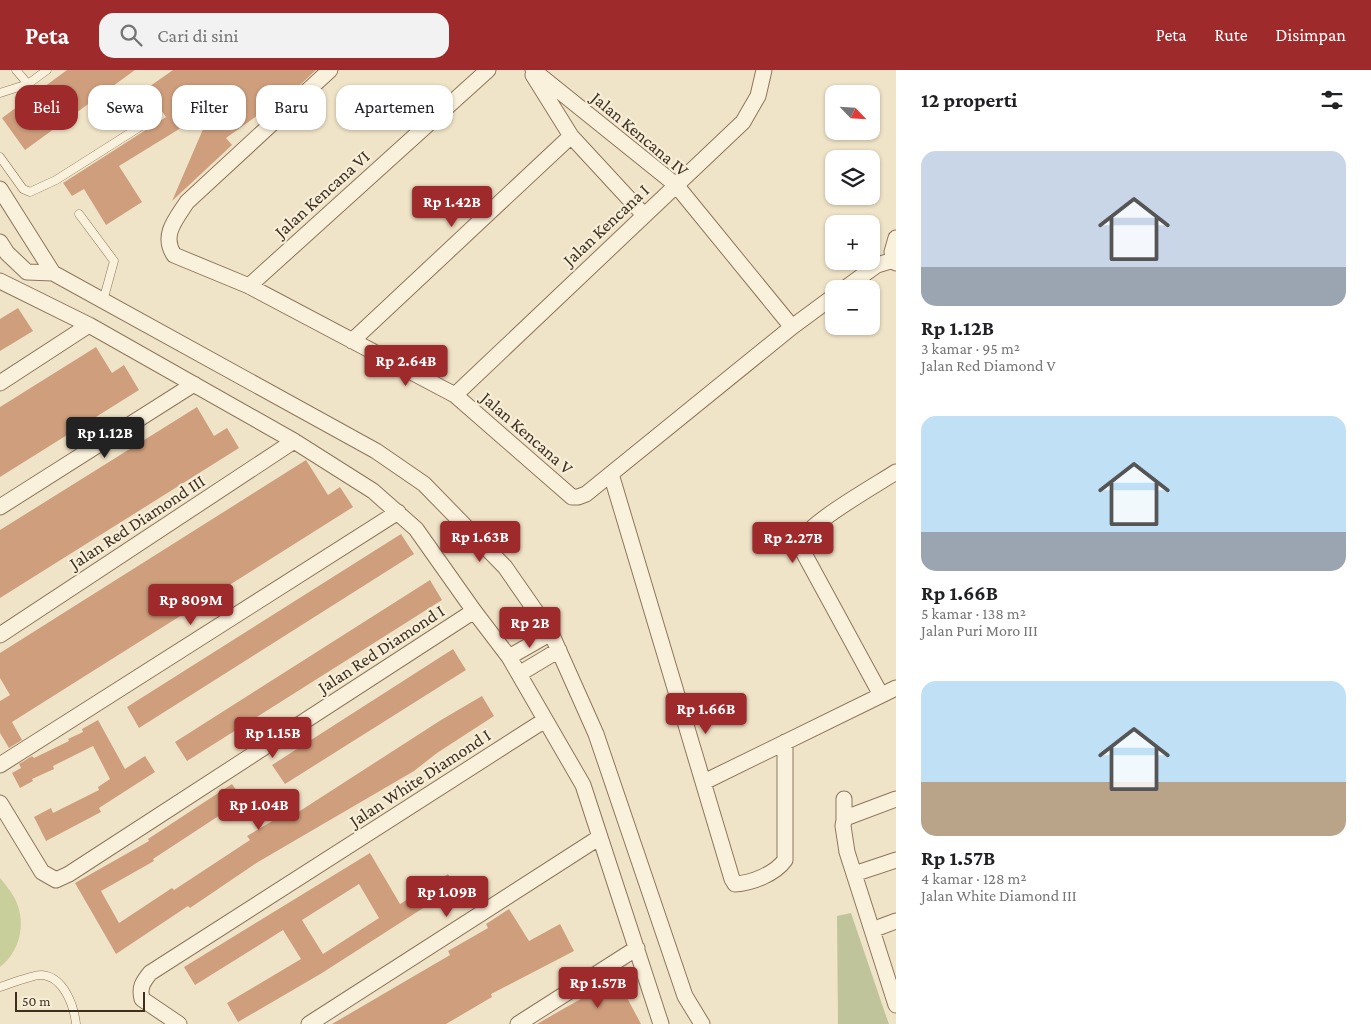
<!DOCTYPE html>
<html lang="id">
<head>
<meta charset="utf-8">
<style>
  :root { --surface:#fff; --page:#f2f2f2; --text:#202124; --muted:#757577; --accent:#9e2a2b }
  body { margin:0; font-family:"Crimson Pro",serif; background:var(--page); color:var(--text); height:100vh; display:flex; flex-direction:column; font-size:19px; white-space:nowrap }
  * { box-sizing:border-box; margin:0 }
  p { font-size:16px; color:var(--muted) }
  .icon { flex:none; width:28px; height:28px; fill:none; stroke:currentColor; stroke-width:2; stroke-linecap:round; stroke-linejoin:round }
  .map { position:relative; flex:1; overflow:hidden }
  .sheet { display:flex; flex-direction:column; background:var(--surface); width:475px }
  .sheet>* { flex:none }
  .guide { position:absolute; left:15px; top:15px; width:475px; height:45px; display:flex; gap:10px }
  .needle { width:32px; rotate:115deg }
  .fabs { position:absolute; left:825px; top:15px; display:grid; gap:10px }
  .fabs a { display:grid; place-items:center; width:55px; height:55px; border-radius:10px; background:var(--surface); box-shadow:0 1px 4px #0004; font-size:25px }
  .scale { position:absolute; left:15px; bottom:12px; width:130px; box-sizing:border-box; padding-left:5px; border:2px solid #3d2e20; border-top:0; font-size:14px; line-height:18px; white-space:nowrap; color:#3d2e20; -webkit-text-stroke:4px #f7eed8; paint-order:stroke }
  .price { position:absolute; translate:-50% -42px; padding:0 11px; border-radius:5px; background:var(--accent); color:#fff; font-size:16px; line-height:32px; filter:drop-shadow(0 1px 2px #0008) }
  .price::after { content:''; position:absolute; left:50%; top:30px; width:15px; height:11px; margin-left:-8px; background:inherit; clip-path:polygon(0 0,100% 0,50% 100%) }
  .price.on { background:#222; color:#fff }
  ul { padding:0; list-style:none }
  li { display:grid; align-content:center; gap:10px; height:265px; padding:0 25px }
  li span { display:grid; place-items:center; height:155px; border-radius:15px; color:#555 }
  li>.icon { margin-inline-start:auto }
  span .icon { width:90px; height:90px; fill:#fffc; stroke-width:1 }
  li b { font-size:21px }
  h2 { display:flex; justify-content:space-between; align-items:center; height:60px; padding:0 25px; font-size:21px }
  .pill { padding:0 18px; border-radius:15px; background:var(--surface); box-shadow:0 1px 4px #0004; font-size:18px; line-height:45px }
  .pill.on { background:var(--accent); color:#fff }
  header { display:flex; align-items:center; gap:30px; box-sizing:border-box; height:70px; padding:0 25px; background:var(--accent); color:#fff }
  header strong { font-size:24px }
  nav { display:flex; gap:28px; margin-inline-start:auto; font-size:18px }
  .search { width:350px; height:45px; background:var(--page); display:flex; align-items:center; gap:12px; box-sizing:border-box; padding:0 18px; border-radius:15px; color:var(--muted); font-size:19px }
  main { display:flex; flex:1; min-height:0 }
  .map>svg:first-child { display:block }
</style>
</head>
<body>
<header>
<strong>Peta</strong>
<div class="search"><svg class="icon" aria-label="search" viewBox="0 0 24 24"><circle cx="10" cy="10" r="6"/><path d="M15 15l6 6"/></svg>Cari di sini</div>
<nav><a>Peta</a><a>Rute</a><a>Disimpan</a></nav>
</header>
<main>
<div class="map">
<svg width="896" height="954" viewBox="0 0 896 954">
  <rect width="100%" height="100%" fill="#f0e4c8"/>
  <path fill="#c9cf9b" d="M0,808c5,6 10,12 14,19 13,23 7,54 -14,70z"/>
  <path fill="#bfc49a" d="M851,843l34,100 4,11h-51l-1,-108z"/>
  <path fill="#a9c4bc" stroke="#6f938a" d="M146,28l6,10 -22,14 -6,-10z"/>
  <path fill="#cf9f7d" fill-rule="evenodd" d="M67,0h68l-110,80 -23,-32z
    M173,0h143l-16,15 -74,53 6,7 -60,56 42,-97 -38,27 -57,35 23,36 -36,23 -22,-36 -12,7 -9,-13 103,-66 -20,-28z
    M18,238l15,23 -33,20v-32z
    M96,277l16,26 12,-8 15,25 -139,87v-70z
    M197,337l17,29 13,-8 12,20 -239,150v-68z
    M306,390l22,35 12,-8 13,20 -341,215 10,18 -13,8 -9,-15v-32l10,-6 -10,-17v-25z
    M401,464l13,20 -275,174 -12,-21z
    M430,510l12,20 -255,161 -12,-19z
    M453,579l13,21 -181,114 -13,-19z
    M482,626l12,20 -57,37 -23,18 -156,91 -68,46 -2,-2 -72,48 -41,-71 74,-42 -1,-2 84,-55 11,16 -90,59 1,2 -53,30 18,32 53,-35 2,2 76,-50 -3,-4 39,-23 3,5 152,-98z
    M98,650l27,49 20,-13 10,16 -56,36 2,4 -55,29 -12,-24 17,-9 2,5 46,-23 -1,-3 12,-8 -17,-33 -40,20 1,3 -22,10 1,2 -13,7 -8,-15 9,-5 -2,-4 13,-8 2,2 35,-17 -1,-2 15,-7 -1,-3z
    M370,783l30,51 48,-30 8,13 -134,86 -84,49 -11,-19 74,-44 -18,-29 -88,55 -11,-18zM359,814l20,34 -56,36 -21,-34z
    M509,839l20,32 31,-17 14,27 -83,43 1,3 -46,27h-114l118,-69 -2,-4 40,-23 -2,-4z
    M617,909l24,45h-104l26,-15z"/>
  <g fill="none" stroke-linecap="round" stroke-linejoin="round">
    <defs>
      <path id="service" d="M16,0l12,14
        M0,23l28,-9 19,-14
        M0,87l23,32 7,3 26,-12 101,-64
        M79,144l35,47 -11,40
        M0,917c9,-3 35,-13 42,-12 22,2 32,31 34,49"/>
      <path id="minor" d="M330,0l-143,132c-11,17 -26,33 -13,53l75,31 206,109 117,102h6l8,-3 206,-167 42,-31
        M533,0l143,115 116,142
        M533,5l38,61 73,79
        M0,119l53,84
        M896,168l-4,14 4,11
        M0,172l7,11 20,19 26,1 323,178 48,33 81,83 46,66 45,101 89,262 17,28
        M0,211l89,44 205,116 79,50 43,38 58,82 35,46 74,128 78,239
        M249,216l239,-216
        M844,219l33,-24 17,-5
        M352,271l219,-205
        M0,313l89,-58
        M455,325l288,-273 15,-26 6,-26
        M611,404l121,405 3,5c17,-1 40,-10 50,-24v-118
        M0,437l194,-123
        M0,565l294,-194
        M509,587l42,-24
        M519,604l40,-24
        M881,625l-80,-147c0,-3 0,-6 1,-8 8,-18 74,-55 94,-68
        M0,695l398,-253
        M704,712l192,-94
        M844,729v21
        M896,729l-48,18 -4,3 -1,6 4,26 49,153
        M0,733l42,69 14,8 13,-6 405,-263
        M854,804l42,-14
        M872,860l24,-9
        M179,954l-37,-25c-3,-12 1,-17 8,-26l395,-253
        M309,954l291,-187
        M518,954l119,-76"/>
    </defs>
    <use href="#service" stroke="#8d765c" stroke-width="9"/>
    <use href="#minor" stroke="#8d765c" stroke-width="17"/>
    <use href="#service" stroke="#faf1dc" stroke-width="8"/>
    <use href="#minor" stroke="#faf1dc" stroke-width="15"/>
  </g>
  <g text-anchor="middle" stroke-width="4.5" stroke-linejoin="round" paint-order="stroke">
    <g font-size="18" fill="#3d2e20" stroke="#f7eed8">
      <text transform="translate(640 64) rotate(40)" y="6">Jalan Kencana IV</text>
      <text transform="translate(322 124) rotate(-42)" y="6">Jalan Kencana VI</text>
      <text transform="translate(606 155) rotate(-43)" y="6">Jalan Kencana I</text>
      <text transform="translate(527 363) rotate(41)" y="6">Jalan Kencana V</text>
      <text transform="translate(137 452) rotate(-33)" y="6">Jalan Red Diamond III</text>
      <text transform="translate(381 579) rotate(-33)" y="6">Jalan Red Diamond I</text>
      <text transform="translate(420 708) rotate(-33)" y="6">Jalan White Diamond I</text>
    </g>
  </g>
</svg>
<div class="fabs">
<a><svg class="needle" viewBox="-14 -14 28 28"><path d="M0-13l5 13h-10z" fill="#e53935"/><path d="M0 13l5-13h-10z" fill="#757577"/></svg></a>
<a><svg class="icon" aria-label="layers" viewBox="0 0 24 24"><path d="M12 4l9 5-9 5-9-5zM3 14l9 5 9-5"/></svg></a>
<a>+</a>
<a>−</a>
</div>
<div class="scale">50 m</div>
<b class="price" style="left:452px;top:158px">Rp 1.42B</b>
<b class="price" style="left:406px;top:317px">Rp 2.64B</b>
<b class="price on" style="left:105px;top:389px">Rp 1.12B</b>
<b class="price" style="left:480px;top:493px">Rp 1.63B</b>
<b class="price" style="left:793px;top:494px">Rp 2.27B</b>
<b class="price" style="left:191px;top:556px">Rp 809M</b>
<b class="price" style="left:530px;top:579px">Rp 2B</b>
<b class="price" style="left:706px;top:665px">Rp 1.66B</b>
<b class="price" style="left:273px;top:689px">Rp 1.15B</b>
<b class="price" style="left:259px;top:761px">Rp 1.04B</b>
<b class="price" style="left:447px;top:848px">Rp 1.09B</b>
<b class="price" style="left:598px;top:939px">Rp 1.57B</b>
<div class="guide">
<a class="pill on">Beli</a>
<a class="pill">Sewa</a>
<a class="pill">Filter</a>
<a class="pill">Baru</a>
<a class="pill">Apartemen</a>
</div>
</div>
<section class="sheet">
<h2>12 properti<svg class="icon" aria-label="filters" viewBox="0 0 24 24"><path d="M4 7h16M4 17h16"/><circle cx="9" cy="7" r="2"/><circle cx="15" cy="17" r="2"/></svg></h2>
<ul>
<li><span style="background:linear-gradient(#c9d6e8 75%,#9aa5b1 0)"><svg class="icon" aria-label="home" viewBox="0 0 24 24"><path d="M3 11l9-7 9 7M6 9v11h12V9"/></svg></span><div><b>Rp 1.12B</b><p>3 kamar · 95 m²</p><p>Jalan Red Diamond V</p></div></li>
<li><span style="background:linear-gradient(#bfe0f5 75%,#9aa5b1 0)"><svg class="icon" aria-label="home" viewBox="0 0 24 24"><path d="M3 11l9-7 9 7M6 9v11h12V9"/></svg></span><div><b>Rp 1.66B</b><p>5 kamar · 138 m²</p><p>Jalan Puri Moro III</p></div></li>
<li><span style="background:linear-gradient(#bfe0f5 65%,#b9a48a 0)"><svg class="icon" aria-label="home" viewBox="0 0 24 24"><path d="M3 11l9-7 9 7M6 9v11h12V9"/></svg></span><div><b>Rp 1.57B</b><p>4 kamar · 128 m²</p><p>Jalan White Diamond III</p></div></li>
</ul>
</section>
</main>
</body>
</html>
